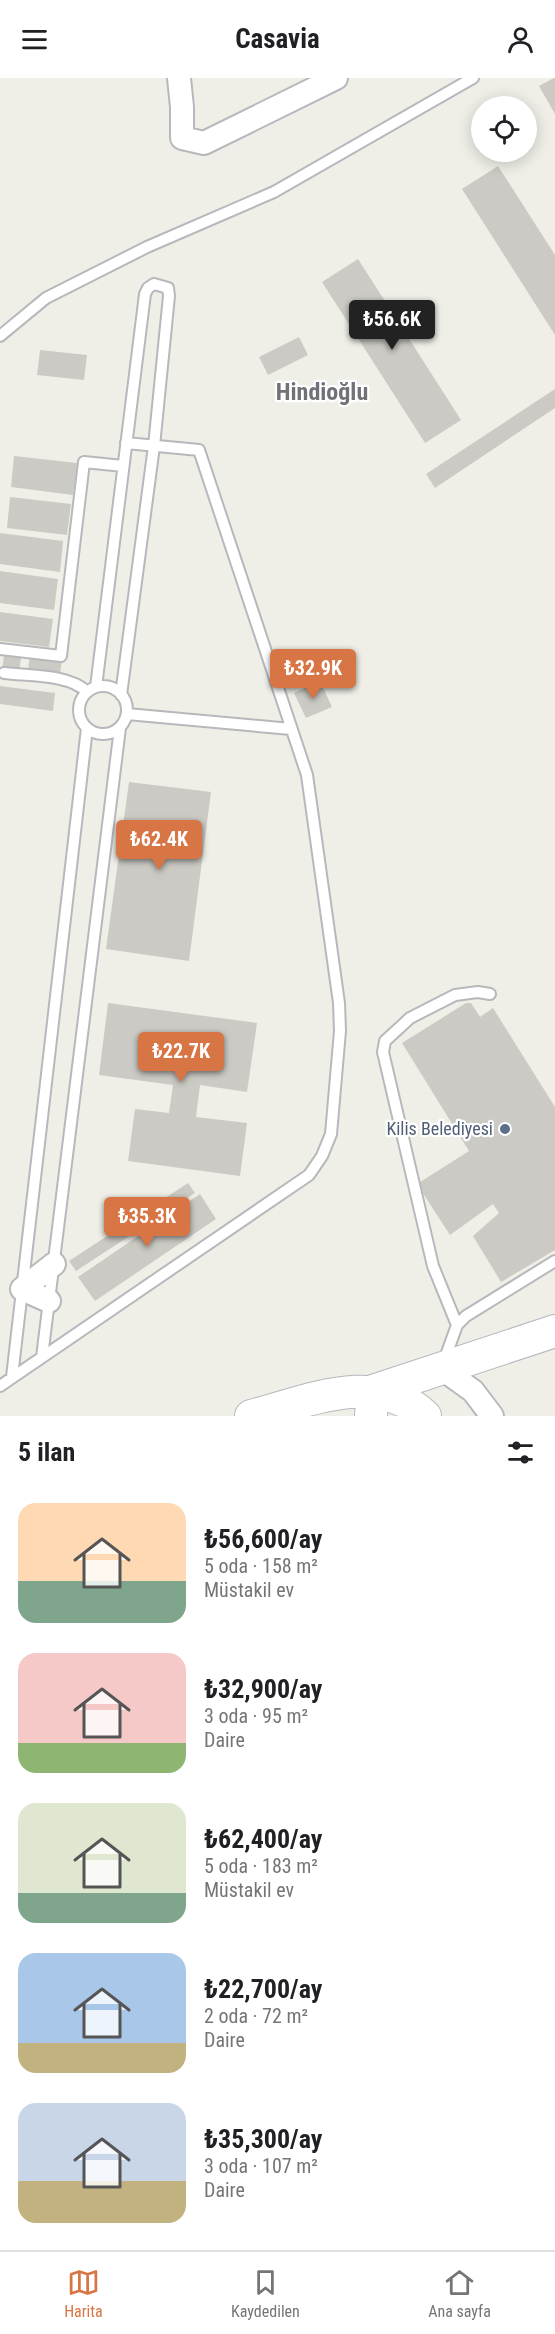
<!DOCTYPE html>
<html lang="tr">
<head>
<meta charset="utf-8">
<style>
  :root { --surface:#fff; --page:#f2f2f2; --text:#202124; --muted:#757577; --line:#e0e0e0; --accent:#d87545 }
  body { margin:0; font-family:"Roboto Condensed",sans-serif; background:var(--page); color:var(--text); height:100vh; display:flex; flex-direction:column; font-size:22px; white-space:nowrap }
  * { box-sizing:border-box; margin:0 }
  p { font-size:20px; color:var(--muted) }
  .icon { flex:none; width:33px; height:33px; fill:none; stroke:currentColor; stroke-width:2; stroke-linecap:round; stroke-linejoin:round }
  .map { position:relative; height:1338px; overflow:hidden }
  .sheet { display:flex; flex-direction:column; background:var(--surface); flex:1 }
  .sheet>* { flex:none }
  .tools { position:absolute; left:471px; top:18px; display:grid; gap:12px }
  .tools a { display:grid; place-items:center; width:66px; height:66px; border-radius:50%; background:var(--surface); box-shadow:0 3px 15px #0003; font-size:30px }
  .price { position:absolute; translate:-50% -51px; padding:0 14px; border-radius:6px; background:var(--accent); color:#fff; font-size:20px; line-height:39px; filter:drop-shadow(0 2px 3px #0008) }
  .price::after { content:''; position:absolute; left:50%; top:36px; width:18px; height:14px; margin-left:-9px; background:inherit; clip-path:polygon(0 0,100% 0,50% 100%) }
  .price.on { background:#222; color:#fff }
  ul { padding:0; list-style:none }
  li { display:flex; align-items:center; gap:18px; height:150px; padding:0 18px }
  li span { display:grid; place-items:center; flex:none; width:168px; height:120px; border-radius:18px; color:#555 }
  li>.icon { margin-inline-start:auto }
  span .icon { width:72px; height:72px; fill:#fffc; stroke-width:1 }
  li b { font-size:26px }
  h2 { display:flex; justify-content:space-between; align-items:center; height:72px; padding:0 18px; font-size:26px }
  header { display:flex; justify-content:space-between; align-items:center; height:78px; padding:0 18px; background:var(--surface); font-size:27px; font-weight:700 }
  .tab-bar { display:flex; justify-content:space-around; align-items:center; height:84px; border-top:2px solid var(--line); background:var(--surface); font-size:16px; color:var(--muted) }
  .tab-bar a { display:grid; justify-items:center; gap:3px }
  .tab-bar .on { color:var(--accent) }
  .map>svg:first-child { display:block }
</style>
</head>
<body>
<header><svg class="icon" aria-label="menu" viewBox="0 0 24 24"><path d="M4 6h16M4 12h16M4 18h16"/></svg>Casavia<svg class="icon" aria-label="person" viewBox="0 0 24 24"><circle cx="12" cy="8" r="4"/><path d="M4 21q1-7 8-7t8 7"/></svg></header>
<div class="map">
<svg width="555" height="1338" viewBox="0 0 555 1338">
  <rect width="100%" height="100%" fill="#efefe8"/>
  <path fill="#cbcac4" d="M554,0h1v36l-16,-28z
    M498,88l57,89v80l-93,-146z
    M358,181l103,161 -36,23 -103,-161z
    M299,259l9,18 -40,20 -9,-18z
    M40,272l47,5 -3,25 -47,-5z
    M555,311v19l-120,80 -9,-14z
    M14,378l63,7 -4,32 -62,-8z
    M10,419l61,7 -4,31 -60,-7z
    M0,455l63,8 -3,31 -60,-8z
    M0,493l58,8 -4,31 -54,-7z
    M0,534l53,7 -4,28 -49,-6z
    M30,577l32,4 -2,15 -32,-4z
    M4,578l17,2 -2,14 -17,-2z
    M320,603l12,26 -26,11 -12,-25z
    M0,608l55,7 -2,18 -53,-7z
    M129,704l82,10 -22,169 -83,-12z
    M108,925l149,20 -10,69 -47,-7 -4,32 51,6 -7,53 -112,-15 7,-52 34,4 4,-28 -74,-10z
    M466,925h5l9,14 13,-9 62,99v143l-54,32 -28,-46 26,-23 -6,-9 -43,31 -33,-51 52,-33 -67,-108z
    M188,1105l7,10 -119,78 -7,-10z
    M200,1116l16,25 -121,82 -17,-24z"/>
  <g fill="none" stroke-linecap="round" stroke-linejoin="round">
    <defs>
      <path id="lane" d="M0,258l46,-38 101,-51 127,-55 199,-114
        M0,571l61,7 23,-194 39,4
        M4,595c24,3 66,1 83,19
        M79 632a24 24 0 1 1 48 0a24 24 0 1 1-48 0Z
        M96,609l49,-393 3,-6 6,-4 14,4 1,8 -15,150 -33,249
        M127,636l164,15
        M457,1247l-24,-59 -50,-214 2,-11 25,-23 45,-23 23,-3 12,2
        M42,1279l78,-629
        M444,1283l13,-36 9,-9 89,-55
        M12,1299l75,-649
        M0,1308l309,-211 13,-19 9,-22 9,-103 -1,-28 -32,-228 -108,-325 -73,-7"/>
      <path id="street" d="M179,0l3,29v31l22,5 132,-65
        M49,1223l-27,-12 32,-25
        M441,1290l32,23 19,25"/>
      <path id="secondary" d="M251,1338c55,-14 126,-47 174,0
        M371,1338l2,-25 182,-60"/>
    </defs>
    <use href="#lane" stroke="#b8b8bc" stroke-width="14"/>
    <use href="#street" stroke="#b8b8bc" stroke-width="26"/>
    <use href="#secondary" stroke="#b6b7bd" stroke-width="34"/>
    <use href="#lane" stroke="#fff" stroke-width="10"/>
    <use href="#street" stroke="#fff" stroke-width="22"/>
    <use href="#secondary" stroke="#fff" stroke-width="32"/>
  </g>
  <circle fill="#5c6f8a" stroke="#fff" stroke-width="2" cx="505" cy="1051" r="6"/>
  <g text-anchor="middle" stroke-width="4.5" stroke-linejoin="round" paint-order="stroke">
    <g font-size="18" fill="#4e5e75" stroke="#fff" text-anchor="end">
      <text x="493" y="1057">Kilis Belediyesi</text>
    </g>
    <g font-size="24" font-weight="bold" fill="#707278" stroke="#fff">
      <text x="322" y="322">Hindioğlu</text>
    </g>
  </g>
</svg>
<div class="tools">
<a><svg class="icon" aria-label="locate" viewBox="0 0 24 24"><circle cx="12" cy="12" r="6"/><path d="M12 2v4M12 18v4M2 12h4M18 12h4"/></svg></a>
</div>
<b class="price on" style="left:392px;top:273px">₺56.6K</b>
<b class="price" style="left:313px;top:622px">₺32.9K</b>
<b class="price" style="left:159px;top:793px">₺62.4K</b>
<b class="price" style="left:181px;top:1005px">₺22.7K</b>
<b class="price" style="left:147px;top:1170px">₺35.3K</b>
</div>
<section class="sheet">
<h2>5 ilan<svg class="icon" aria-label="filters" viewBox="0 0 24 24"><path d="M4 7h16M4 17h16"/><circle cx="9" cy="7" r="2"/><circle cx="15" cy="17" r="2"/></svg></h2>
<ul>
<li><span style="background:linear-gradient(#ffd9b3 65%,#7fa58c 0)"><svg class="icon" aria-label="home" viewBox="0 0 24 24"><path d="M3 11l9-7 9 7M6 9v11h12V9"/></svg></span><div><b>₺56,600/ay</b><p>5 oda · 158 m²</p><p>Müstakil ev</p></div></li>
<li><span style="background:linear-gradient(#f6c9c9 75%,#8fb573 0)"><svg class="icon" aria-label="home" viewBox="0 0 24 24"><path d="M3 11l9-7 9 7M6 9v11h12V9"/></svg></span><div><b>₺32,900/ay</b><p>3 oda · 95 m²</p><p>Daire</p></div></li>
<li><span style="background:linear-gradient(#dfe7d0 75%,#7fa58c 0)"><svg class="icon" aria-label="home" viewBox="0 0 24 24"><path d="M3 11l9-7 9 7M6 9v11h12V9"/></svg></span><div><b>₺62,400/ay</b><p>5 oda · 183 m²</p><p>Müstakil ev</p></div></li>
<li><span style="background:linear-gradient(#a9c7e8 75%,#c2b280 0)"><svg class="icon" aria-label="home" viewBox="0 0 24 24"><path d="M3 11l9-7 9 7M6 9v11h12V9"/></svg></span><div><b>₺22,700/ay</b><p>2 oda · 72 m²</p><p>Daire</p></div></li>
<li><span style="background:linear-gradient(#c9d6e8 65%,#c2b280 0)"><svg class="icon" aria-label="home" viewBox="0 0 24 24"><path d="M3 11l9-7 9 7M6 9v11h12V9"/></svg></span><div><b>₺35,300/ay</b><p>3 oda · 107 m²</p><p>Daire</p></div></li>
</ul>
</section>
<nav class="tab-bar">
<a class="on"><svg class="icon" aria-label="map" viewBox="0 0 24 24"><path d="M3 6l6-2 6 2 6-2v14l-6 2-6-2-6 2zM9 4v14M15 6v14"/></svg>Harita</a>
<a><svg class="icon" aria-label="saved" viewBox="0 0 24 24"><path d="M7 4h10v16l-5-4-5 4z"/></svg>Kaydedilen</a>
<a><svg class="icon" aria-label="home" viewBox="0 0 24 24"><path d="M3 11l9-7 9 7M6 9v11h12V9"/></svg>Ana sayfa</a>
</nav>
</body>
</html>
